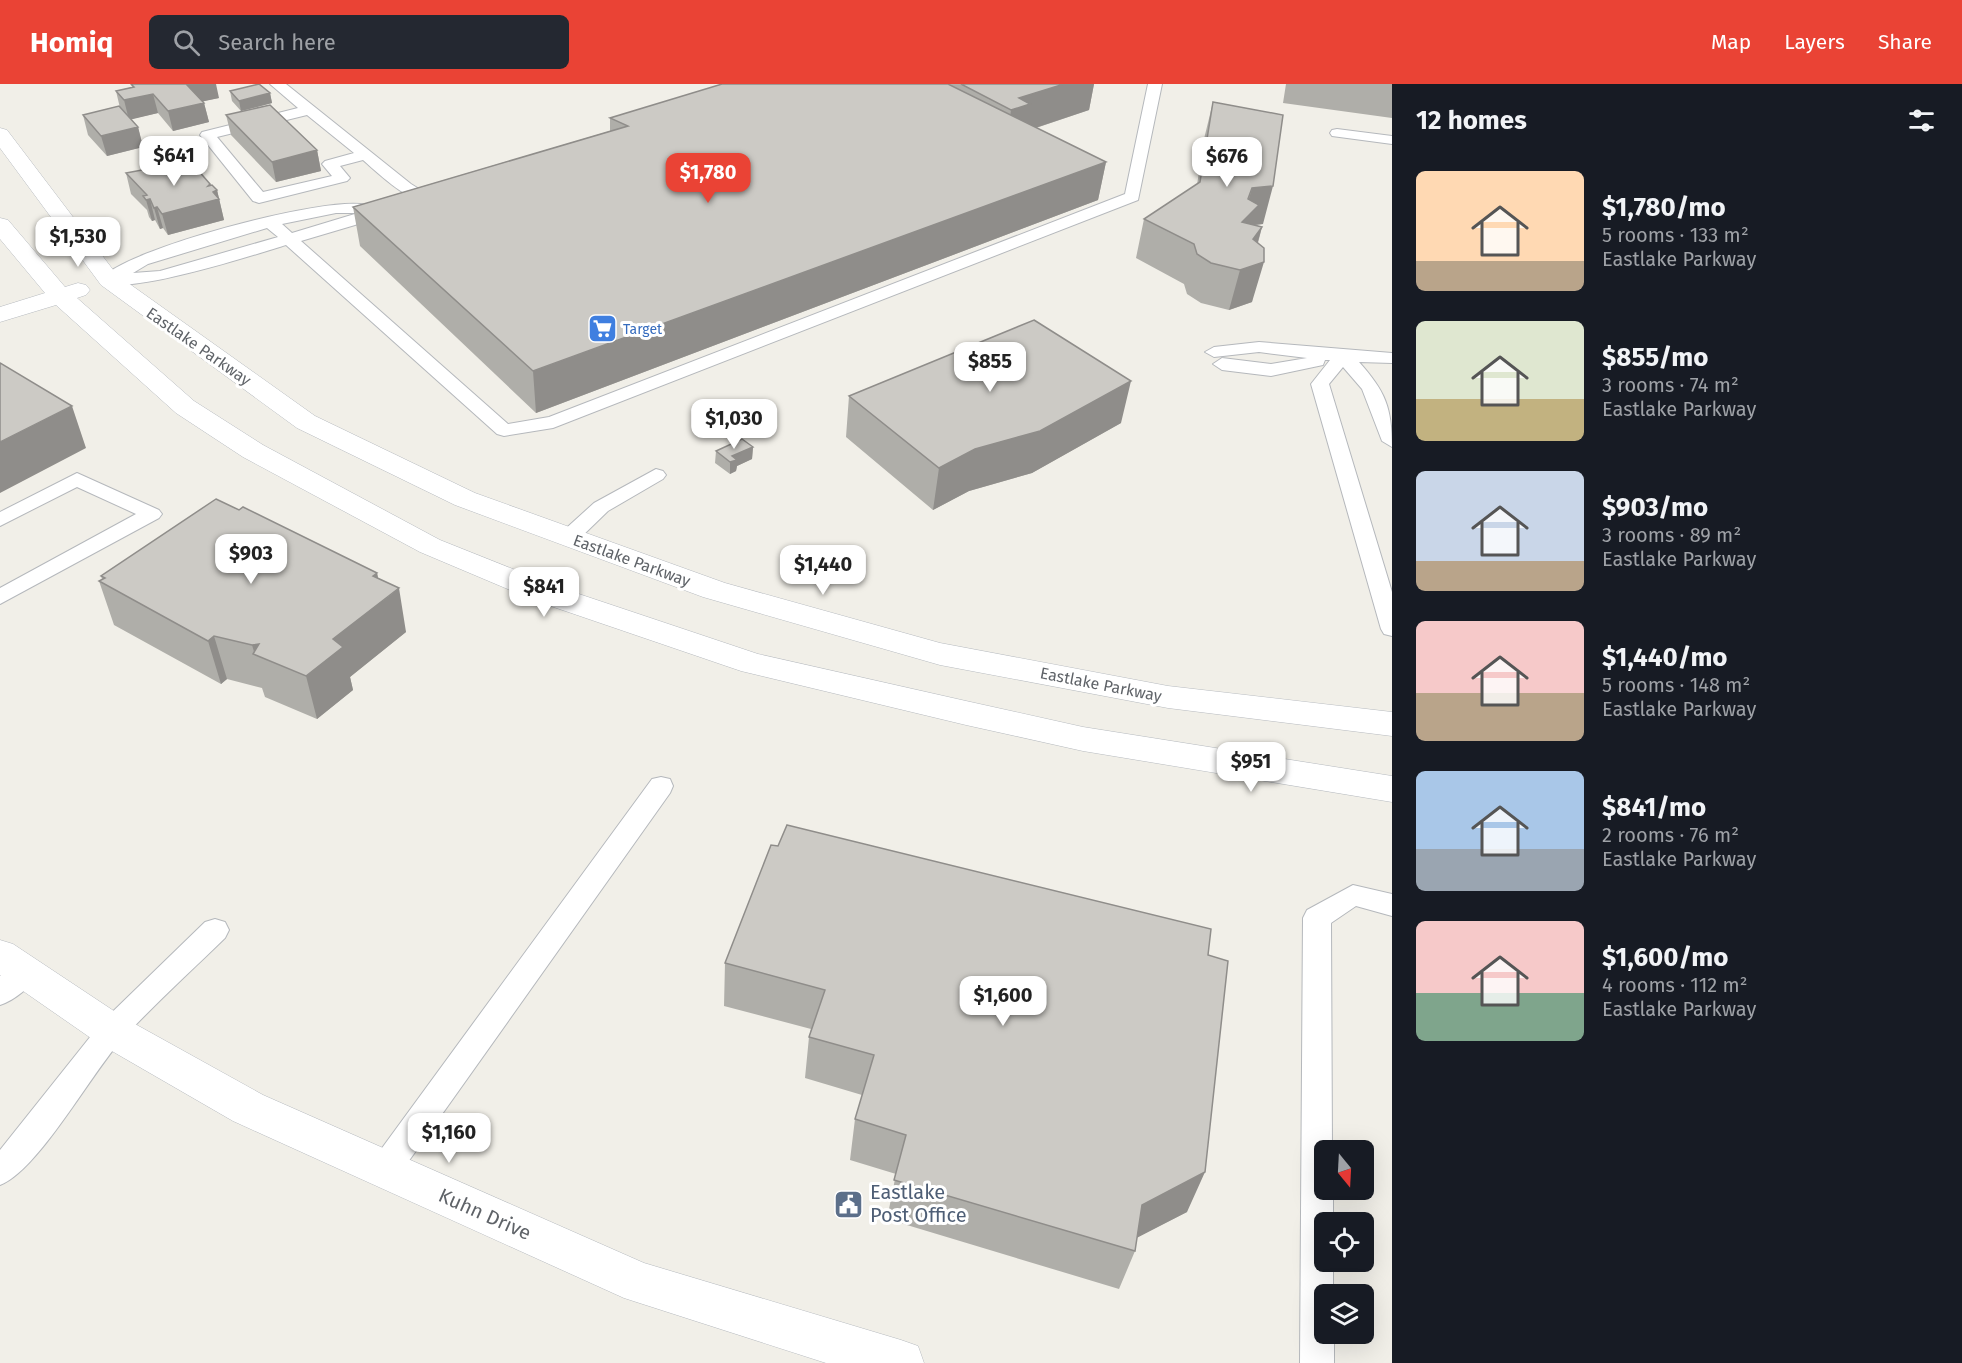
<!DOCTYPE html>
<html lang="en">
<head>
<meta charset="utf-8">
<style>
  :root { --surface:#171b24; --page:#242831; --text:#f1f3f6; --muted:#9ea1a6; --accent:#ea4335 }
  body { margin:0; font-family:"Fira Sans",sans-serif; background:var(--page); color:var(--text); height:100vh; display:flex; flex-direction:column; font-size:22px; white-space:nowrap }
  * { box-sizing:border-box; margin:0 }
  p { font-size:20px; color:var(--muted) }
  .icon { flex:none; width:33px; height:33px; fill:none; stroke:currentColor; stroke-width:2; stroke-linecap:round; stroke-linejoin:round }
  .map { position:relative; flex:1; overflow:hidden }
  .drawer { display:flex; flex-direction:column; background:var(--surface); width:570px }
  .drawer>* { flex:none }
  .needle { width:39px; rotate:162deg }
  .fabs { position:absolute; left:1314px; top:1056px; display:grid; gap:12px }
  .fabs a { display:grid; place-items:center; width:60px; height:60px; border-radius:9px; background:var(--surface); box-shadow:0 6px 24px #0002; font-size:30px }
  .price { position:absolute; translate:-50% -51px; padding:0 14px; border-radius:12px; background:#fff; color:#222; font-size:20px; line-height:39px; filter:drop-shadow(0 2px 3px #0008) }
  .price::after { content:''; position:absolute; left:50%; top:36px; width:18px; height:14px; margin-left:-9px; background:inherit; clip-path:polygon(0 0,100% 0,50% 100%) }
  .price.selected { background:var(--accent); color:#fff }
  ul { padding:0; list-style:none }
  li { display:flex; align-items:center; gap:18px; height:150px; padding:0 24px }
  li span { display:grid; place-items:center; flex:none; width:168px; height:120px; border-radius:9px; color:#555 }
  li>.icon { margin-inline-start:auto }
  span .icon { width:72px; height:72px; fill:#fffc; stroke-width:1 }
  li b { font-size:26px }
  h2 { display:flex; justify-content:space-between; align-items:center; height:72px; padding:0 24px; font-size:26px }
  header { display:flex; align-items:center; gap:36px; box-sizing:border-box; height:84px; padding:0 30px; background:var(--accent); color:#fff }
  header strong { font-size:28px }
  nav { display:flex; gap:33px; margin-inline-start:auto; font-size:21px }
  .search { width:420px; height:54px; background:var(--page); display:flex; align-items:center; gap:15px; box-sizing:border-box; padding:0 21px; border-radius:9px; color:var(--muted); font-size:22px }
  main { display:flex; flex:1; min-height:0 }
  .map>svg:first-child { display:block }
</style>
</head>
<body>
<header>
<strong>Homiq</strong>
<div class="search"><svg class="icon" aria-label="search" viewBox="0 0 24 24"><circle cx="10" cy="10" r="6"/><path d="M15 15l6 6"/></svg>Search here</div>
<nav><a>Map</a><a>Layers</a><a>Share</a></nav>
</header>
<main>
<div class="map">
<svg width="1392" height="1279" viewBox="0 0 1392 1279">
  <rect width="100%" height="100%" fill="#f1efe8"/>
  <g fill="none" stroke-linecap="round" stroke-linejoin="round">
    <defs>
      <path id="lane" d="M270,0h16l125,100 21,13 -2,3c-20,5 -53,-28 -67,-40l-23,6 10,12 -3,3 -88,22 -6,-2 -53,-66 2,-3 96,-24zM307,31l47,38 -29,8 -3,3 10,12 -69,16 -46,-55z
        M1148,0h14l-24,116 -585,228 -49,8 -7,-2 -211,-189c-26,8 -170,55 -186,35 23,-31 228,-85 266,-75l1,4 17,-6 6,2 2,3 -2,3 -35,14 -54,16 207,183 41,-7 576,-223zM336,129h22l-66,20 -10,-9zM267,144l11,9 -118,34 -27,2 15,-9z
        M1337,45l55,7v8l-60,-8 -2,-3 2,-3z
        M1259,258l133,11v10l-33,-1c26,29 33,45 33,85l-10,-6 -20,-52 -19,-22 -14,17 63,208v44l-8,-2 -3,-5 -70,-245 19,-24h-5l-2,5 -52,11 -49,-6 -9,-6 9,-6 49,6 36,-6 -48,-6 -45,5 -9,-5 9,-5z
        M656,385l7,2 3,4 -3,4 -55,32 -32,31h-14l-4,-5 4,-5 32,-29z
        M77,389l82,37 3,4 -3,4 -159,86v-16l136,-74 -59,-27 -77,39v-14z
        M661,693l9,2 3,7 -3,7 -274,386 -11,4 -11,-4 -5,-10 5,-10 278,-380z
        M1353,801l39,9v22l-36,-10 -25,17 1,227h-8v40h9v32h-9v40h9v32h-9v40h10v29h-34l3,-445 4,-8z
        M215,835l10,3 4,8 -4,8c-34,33 -70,66 -102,100 -31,34 -85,133 -123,147v-35l102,-128 103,-100z
        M25,877l10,3 4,8c-7,14 -24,28 -39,33v-29l15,-12z"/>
      <path id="secondary" d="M0,44l7,2 110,145 198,141 160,77 250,90 215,60 228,43 224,26v24l-224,-28 -228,-43 -237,-68 -248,-92 -158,-77 -196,-143 -101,-137z
        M0,134l8,2 57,67 13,-4 8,2 4,5 -4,5 -9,3 117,103 69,44 177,95 118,47 200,67 208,47 117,26 309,49v26l-309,-51 -117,-26 -225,-54 -205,-70 -116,-49 -177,-95 -67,-44 -120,-108 -56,17v-15l45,-14 -45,-54z
        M0,856l13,4 113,75 137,76 381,168 257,77 17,6 6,17h-98l-202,-65 -391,-177 -135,-78 -98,-68z"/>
    </defs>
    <use href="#lane" stroke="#b5b8bc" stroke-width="2"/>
    <use href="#secondary" stroke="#b6babf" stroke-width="1"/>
    <use href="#lane" fill="#fff" fill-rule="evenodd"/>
    <use href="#secondary" fill="#fff" fill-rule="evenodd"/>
  </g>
  <path fill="#afaea9" d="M131,0l88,14 -16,3 1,2 5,19 -36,9 -15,-18 -27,6 7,8 5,20 -36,9 -19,-21 -5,-20 37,-7 -4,-17 16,-4z
    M722,0h372l-5,26 -53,18 70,34 -8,38 -562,213 -176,-167 -7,-39 257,-76v-13z
    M1286,0h106v34l-109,-15z
    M230,7l40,2 2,10 -31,8 -9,-10z
    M1213,18l50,122 -9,1 8,2 -4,16 -6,59 -23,8 -28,-7 -14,-9 -3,-10 -48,-26 8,-39 53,-34 7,-46z
    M226,31l91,35 4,21 -45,11 -45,-47z
    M126,89l84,11v2l7,4 7,30 -56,15 -5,-7 -3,1 -5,-9 -3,1 -3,-4 -2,-7 -16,-16z
    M849,312l272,27 -89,50 -63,18 -36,19 -87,-73z
    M753,363l-1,12 -15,7 -1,5 -6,3 -15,-11 1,-12z
    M239,426l138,63 1,5 28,54 -56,45 3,13 -36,29 -52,-22 -3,-9 -35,-9 -6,5 -107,-59 -15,-44 3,-2 -1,-3z
    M1208,871l-21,257 -50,25 -2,14 -16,38 -232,-70 9,-45 -46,-14 5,-41 7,-24 -57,-17 4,-41 2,-8 -87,-23 1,-43z"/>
  <path fill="#8f8d8a" d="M189,0h27l3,14 -28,6 -4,-19z
    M1049,0h45l-5,26 -63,21 -20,16 5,-37 8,-12z
    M270,9l2,10 -31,8 -2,-10z
    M153,10l5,19 -29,7 -5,-20z
    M204,19l5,19 -36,9 -5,-20z
    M138,43l5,20 -36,9 -6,-20z
    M317,66l4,21 -45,11 -4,-20z
    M1106,78l-8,38 -562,213 -3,-42z
    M210,100l4,16 -1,-8 4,-2 7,30 -56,15 -6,-21z
    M1273,102l-10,38 -9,1 -23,37 21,-74z
    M150,115l5,21 -3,1 -6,-21z
    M157,123l6,21 -3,1 -6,-21z
    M1262,143l-11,39 13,-4 -12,40 -23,8 11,-40 13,-31z
    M1131,297l-10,42 -89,50 -63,18 -36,19 6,-42 36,-19z
    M72,322l14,42 -86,45v-51z
    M753,363l-1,12 -15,7 -1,5 -6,3v-12l2,-6z
    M377,489l6,28 16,-13 7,44 -56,45 3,13 -36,29 -11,-43 27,-37 40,-63z
    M214,552l13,43 -6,5 -13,-43z
    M259,560l-4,11 -3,-10z
    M1205,1088l-18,40 -62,32 17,-39z"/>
  <path fill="#cccac5" stroke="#8f8d8a" stroke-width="1.5" d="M131,0h58l-2,1 17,18 -36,8 -15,-17 -29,6 -8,-9 18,-4z
    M259,0l11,9 -31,8 -9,-10z
    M722,0h226l158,78 -573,209 -180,-164 275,-81 -18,-8z
    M961,0h103l-45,14 11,6 -19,6z
    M1213,18l70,13 -10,71 -21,2 -4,11 11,6 -17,17 20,5 -9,12 11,9v14l-24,8 -29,-7 -14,-9 -3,-10 -50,-25 56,-37z
    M270,21l47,45 -45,12 -46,-47z
    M119,22l19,21 -37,9 -18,-21z
    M190,77l20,23 -2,2 4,-1 5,5 -4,2 6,7 -57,15 -5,-7 -3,1 -4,-9 -4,1 -3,-4 4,-1 -21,-22z
    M1034,236l97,61 -91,50 -65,18 -36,19 -90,-72z
    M0,279l72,43 -72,36z
    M742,355l11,8 -21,9 5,4 -7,2 -14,-11z
    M216,415l23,11 4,-3 134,66 -4,3 26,12 -66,51 10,8 -37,29 -53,-22 6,-10 -7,1 -38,-9 -6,5 -109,-60 6,-3 -4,-2z
    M787,741l424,104 -3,26 20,6 -23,211 -63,33 -7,46 -241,-71 12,-45 -51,-16 19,-64 -65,-18 16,-47 -100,-27 46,-118 7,1z"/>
  <defs>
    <symbol id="supermarket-square" viewBox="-11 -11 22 22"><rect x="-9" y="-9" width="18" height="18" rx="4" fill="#3f7fe0" stroke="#fff"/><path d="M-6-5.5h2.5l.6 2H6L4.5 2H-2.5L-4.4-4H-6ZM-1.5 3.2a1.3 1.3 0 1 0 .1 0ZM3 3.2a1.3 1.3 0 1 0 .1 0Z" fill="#fff"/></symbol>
    <symbol id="civic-square" viewBox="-11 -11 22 22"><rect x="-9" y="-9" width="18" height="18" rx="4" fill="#5c6f8a" stroke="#fff"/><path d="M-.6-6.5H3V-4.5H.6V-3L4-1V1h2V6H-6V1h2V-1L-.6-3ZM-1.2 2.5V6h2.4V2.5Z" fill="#fff"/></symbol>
  </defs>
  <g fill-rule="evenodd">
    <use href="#supermarket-square" x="586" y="228" width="33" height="33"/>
    <use href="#civic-square" x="832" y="1104" width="33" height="33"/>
  </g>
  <g text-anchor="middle" stroke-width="6" stroke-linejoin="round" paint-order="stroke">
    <g font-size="14" fill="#366cbe" stroke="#fff" text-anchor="start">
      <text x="623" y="250">Target</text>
    </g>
    <g font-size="16" fill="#5f6368" stroke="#fff">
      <text transform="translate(199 262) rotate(35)" y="6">Eastlake Parkway</text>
      <text transform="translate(632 476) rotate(20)" y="6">Eastlake Parkway</text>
      <text transform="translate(1101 600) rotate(11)" y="6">Eastlake Parkway</text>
    </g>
    <g font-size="20" fill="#4e5e75" stroke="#fff" text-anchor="start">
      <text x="870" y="1115">Eastlake<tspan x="870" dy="23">Post Office</tspan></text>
    </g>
    <g font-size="20" fill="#5f6368" stroke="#fff">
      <text transform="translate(485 1130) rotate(24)" y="7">Kuhn Drive</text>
    </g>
  </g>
</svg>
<div class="fabs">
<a><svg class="needle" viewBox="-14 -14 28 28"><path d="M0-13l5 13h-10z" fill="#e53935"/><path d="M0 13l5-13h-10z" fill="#9ea1a6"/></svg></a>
<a><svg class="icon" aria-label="locate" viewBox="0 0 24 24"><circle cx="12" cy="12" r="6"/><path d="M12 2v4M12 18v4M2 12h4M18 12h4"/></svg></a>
<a><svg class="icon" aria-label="layers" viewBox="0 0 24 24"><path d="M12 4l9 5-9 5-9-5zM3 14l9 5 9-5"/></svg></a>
</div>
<b class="price" style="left:174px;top:103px">$641</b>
<b class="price" style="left:1227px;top:104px">$676</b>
<b class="price selected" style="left:708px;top:120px">$1,780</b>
<b class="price" style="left:78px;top:184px">$1,530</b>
<b class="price" style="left:990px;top:309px">$855</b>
<b class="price" style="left:734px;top:366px">$1,030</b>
<b class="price" style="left:251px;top:501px">$903</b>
<b class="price" style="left:823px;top:512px">$1,440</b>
<b class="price" style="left:544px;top:534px">$841</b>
<b class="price" style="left:1251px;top:709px">$951</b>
<b class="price" style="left:1003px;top:943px">$1,600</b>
<b class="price" style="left:449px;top:1080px">$1,160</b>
</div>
<section class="drawer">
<h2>12 homes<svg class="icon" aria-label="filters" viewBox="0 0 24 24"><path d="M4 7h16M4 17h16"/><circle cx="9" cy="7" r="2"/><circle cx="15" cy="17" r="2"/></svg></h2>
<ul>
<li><span style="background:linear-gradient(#ffd9b3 75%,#b9a48a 0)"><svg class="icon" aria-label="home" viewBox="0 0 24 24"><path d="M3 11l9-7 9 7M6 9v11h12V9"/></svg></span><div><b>$1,780/mo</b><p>5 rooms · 133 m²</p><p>Eastlake Parkway</p></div></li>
<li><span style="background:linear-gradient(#dfe7d0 65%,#c2b280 0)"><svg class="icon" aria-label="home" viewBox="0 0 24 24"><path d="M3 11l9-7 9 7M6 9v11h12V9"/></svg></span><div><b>$855/mo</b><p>3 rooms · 74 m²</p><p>Eastlake Parkway</p></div></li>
<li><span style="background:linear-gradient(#c9d6e8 75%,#b9a48a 0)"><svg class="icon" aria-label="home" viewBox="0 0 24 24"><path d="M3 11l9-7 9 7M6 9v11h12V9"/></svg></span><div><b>$903/mo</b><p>3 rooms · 89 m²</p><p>Eastlake Parkway</p></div></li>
<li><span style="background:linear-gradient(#f6c9c9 60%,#b9a48a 0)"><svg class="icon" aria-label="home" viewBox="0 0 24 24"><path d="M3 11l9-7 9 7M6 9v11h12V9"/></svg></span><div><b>$1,440/mo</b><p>5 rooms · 148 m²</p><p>Eastlake Parkway</p></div></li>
<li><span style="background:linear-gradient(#a9c7e8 65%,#9aa5b1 0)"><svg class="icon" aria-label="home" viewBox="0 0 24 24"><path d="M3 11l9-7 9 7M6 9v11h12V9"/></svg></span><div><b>$841/mo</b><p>2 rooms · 76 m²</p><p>Eastlake Parkway</p></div></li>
<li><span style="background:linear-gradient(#f6c9c9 60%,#7fa58c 0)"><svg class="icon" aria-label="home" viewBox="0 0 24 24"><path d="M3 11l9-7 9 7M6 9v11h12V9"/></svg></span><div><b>$1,600/mo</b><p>4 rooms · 112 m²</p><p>Eastlake Parkway</p></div></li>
</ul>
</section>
</main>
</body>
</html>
